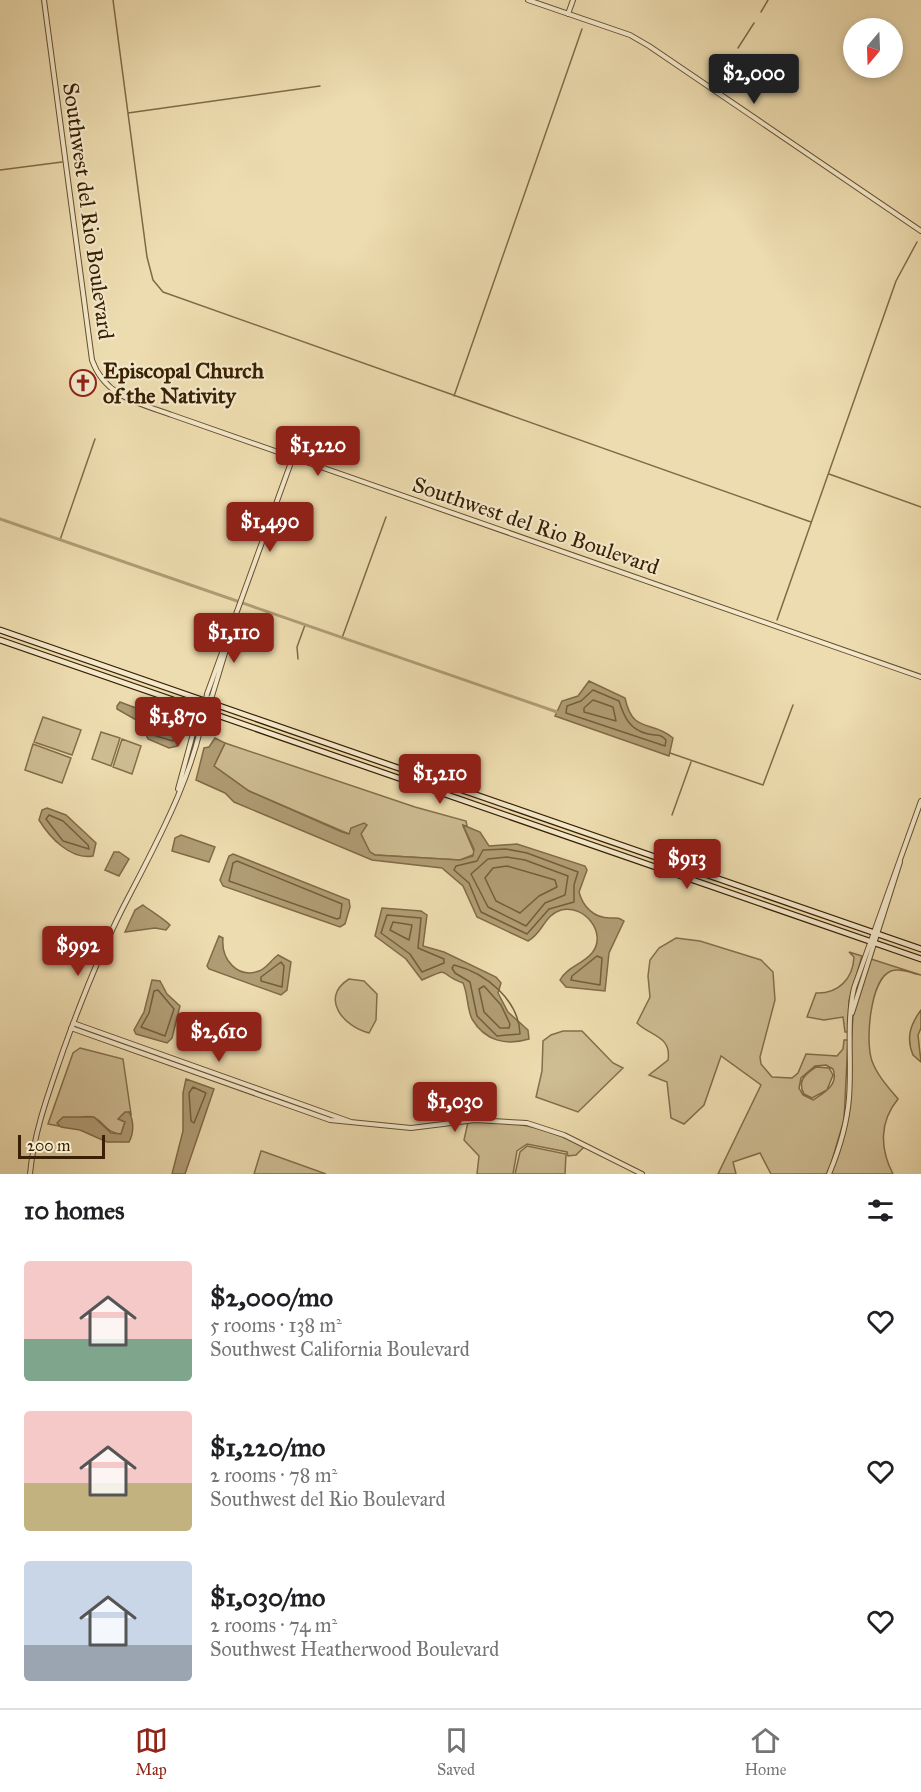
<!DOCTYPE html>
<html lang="en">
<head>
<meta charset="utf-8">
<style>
  :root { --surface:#fff; --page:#f6f6f6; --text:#202124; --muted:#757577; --line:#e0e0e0; --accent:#8f2418 }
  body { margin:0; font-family:"IM FELL Great Primer",serif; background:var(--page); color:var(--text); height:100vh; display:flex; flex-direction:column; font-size:22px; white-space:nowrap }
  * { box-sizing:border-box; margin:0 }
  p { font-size:20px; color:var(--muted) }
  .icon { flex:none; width:33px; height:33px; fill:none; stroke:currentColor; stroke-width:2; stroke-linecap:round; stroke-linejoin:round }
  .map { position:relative; height:1174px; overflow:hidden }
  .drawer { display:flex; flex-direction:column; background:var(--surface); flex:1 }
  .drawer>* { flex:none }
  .needle { width:39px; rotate:199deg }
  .buttons { position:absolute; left:843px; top:18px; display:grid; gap:12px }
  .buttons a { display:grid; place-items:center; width:60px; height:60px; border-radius:50%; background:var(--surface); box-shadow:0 3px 9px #0003; font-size:30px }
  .scale { position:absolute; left:18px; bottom:15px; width:87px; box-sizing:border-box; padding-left:6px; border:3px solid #392002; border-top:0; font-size:16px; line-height:21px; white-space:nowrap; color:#392002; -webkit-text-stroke:4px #f3e8cb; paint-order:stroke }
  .price { position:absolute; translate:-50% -51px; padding:0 14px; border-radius:6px; background:var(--accent); color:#fff; font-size:20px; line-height:39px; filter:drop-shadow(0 2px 3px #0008) }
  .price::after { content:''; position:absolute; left:50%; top:36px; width:18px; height:14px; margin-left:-9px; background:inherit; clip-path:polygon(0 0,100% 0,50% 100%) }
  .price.active { background:#222; color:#fff }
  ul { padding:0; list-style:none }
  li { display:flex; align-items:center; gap:18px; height:150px; padding:0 24px }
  li span { display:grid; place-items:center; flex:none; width:168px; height:120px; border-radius:6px; color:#555 }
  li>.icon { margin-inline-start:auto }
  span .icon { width:72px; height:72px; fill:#fffc; stroke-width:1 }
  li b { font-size:26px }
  h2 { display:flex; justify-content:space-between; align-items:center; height:72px; padding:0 24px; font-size:26px }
  .dock { display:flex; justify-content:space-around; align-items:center; height:84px; border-top:2px solid var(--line); background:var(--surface); font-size:16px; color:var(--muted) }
  .dock a { display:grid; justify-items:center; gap:3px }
  .dock .active { color:var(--accent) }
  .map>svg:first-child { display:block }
</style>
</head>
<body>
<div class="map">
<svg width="921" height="1174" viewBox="0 0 921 1174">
  <rect width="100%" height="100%" fill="#eddcaf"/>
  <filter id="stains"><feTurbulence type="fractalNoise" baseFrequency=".00333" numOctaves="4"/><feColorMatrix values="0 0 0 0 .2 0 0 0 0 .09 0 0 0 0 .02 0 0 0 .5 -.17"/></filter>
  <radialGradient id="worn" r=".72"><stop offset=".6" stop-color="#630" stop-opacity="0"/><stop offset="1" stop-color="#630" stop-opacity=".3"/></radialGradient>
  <path fill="#cebc92" stroke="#846e4a" stroke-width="1.5" fill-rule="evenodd" d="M43,717l38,13 -9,25 -38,-13z
    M101,732l19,6 -9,28 -19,-7z
    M122,739l19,7 -9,28 -19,-7z
    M225,743l190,64 51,14 1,5h-4l12,28 -15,6 -85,-5 -5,-2 -9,-19 1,-4 -4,-3 -9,7 -100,-43 -35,-25z
    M33,744l38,14 -9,25 -37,-13z
    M676,938l24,3 61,19 12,12 2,28 -15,57 1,7 11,13 20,1 6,-5 8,-19 31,2 6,-7 1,-9h4l-4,80 -16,54h-57l-11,-21 -27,9 3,12h-18l43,-89 -40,-29 -17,49 -20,19 -13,-6 -4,-36 -18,-7 19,-15c4,-24 -18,-24 -31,-37l13,-26 -2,-21 2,-16 9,-12zM826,1065l7,4c6,16 -9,24 -20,31l-10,-5 -4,-7 2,-10 14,-12z
    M849,952l13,4 -13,45 -1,31h-3l-2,-15 -19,3 -17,-3 9,-24c22,1 37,-14 38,-36z
    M871,959l50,16c-7,0 -19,-8 -30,-4 -21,8 -26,71 -19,90 5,14 16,26 26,38 -19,23 -18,50 -5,75h-62l16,-54 6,-106z
    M349,979l15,2 13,13 -1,26 -7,13c-25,-6 -50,-35 -20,-54z
    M921,1010v18l-3,7 3,27 -8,-7c-7,-17 -3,-30 8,-45z
    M563,1031h19l31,32 10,5 -45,44 -42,-15 6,-26 1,-30 8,-6z
    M80,1048l43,11 8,55 -2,-2 -10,7 6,3 -4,12c-15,0 -17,-14 -29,-17 -9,-3 -25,4 -34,6l1,3 -11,-2 25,-71z
    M816,1067l13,1 4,7 -6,15 -15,8 -8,-4c-7,-13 1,-20 12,-27z
    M468,1122c41,-3 80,6 116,25l-8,8 -8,1 -1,-4 -40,-8 -10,7 -4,23h-36l2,-18 -15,-16z
    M527,1146l39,8 -1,20h-50l5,-22z
    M261,1151h1l64,23h-72z"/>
  <path fill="#b09c74" stroke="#806a46" stroke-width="1.5" d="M589,681l36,17c8,37 26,21 48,40l-4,18 -114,-40 7,-15 16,-5z
    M120,702l61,23 2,7 -6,14 -8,2 -21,-9 -8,-17 -23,-13v-3z
    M215,738l10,5 -11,23 35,25 93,41 7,2 2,-6 13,-5 3,2 -6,9 9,18 5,3 85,5 13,-4 1,-7 -11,-24 17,7 9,14 28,-2 68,22 2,4 -8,22c4,15 15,26 31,26 7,0 8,-1 14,3l-15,32 -4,38 -39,-4 -6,-7c7,-13 23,-16 32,-27 16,-20 -8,-49 -31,-43 -17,5 -18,23 -33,31l-51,-24 -14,-31 -21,-18 -70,-8 -138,-58 -9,-9 -29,-13 8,-32 5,-1z
    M47,808l19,7 30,28 -3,13c-22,4 -43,-18 -54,-36l3,-10z
    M181,835l34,12 -6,15 -37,-11 3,-13z
    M114,852h5l10,7 -10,17 -14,-6z
    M233,854l116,46 1,7 -5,17 -5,3 -117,-41 -3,-6 9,-24z
    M143,905c8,6 21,14 27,20l-4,5 -11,-2 -30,4 10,-22z
    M382,908l39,3 6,4 -4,31 21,6 52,25 5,6 -3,10 10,19 20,18 1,9c-23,7 -44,2 -57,-20 -5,-10 -4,-25 -9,-36 -28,-10 -9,-17 -41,-3l-16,-21 -31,-23z
    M219,936l4,2c-2,21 14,41 36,33 8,-3 12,-11 19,-16l13,7 -4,28 -6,5 -72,-26 -2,-3z
    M152,980l8,1 7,13 13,12 -8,32 -5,5 -31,-9 -2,-4 10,-18z
    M186,1079l28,10 -29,85h-13l11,-43v-38z
    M125,1112h4c5,9 5,21 0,30h-22l-27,-12 -19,-3 -4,-4 6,-6h31l17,16 10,1 4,-12 -7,-3z"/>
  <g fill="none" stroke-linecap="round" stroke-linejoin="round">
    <path stroke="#745e3b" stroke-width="1.5" d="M593,690l26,11c5,16 11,29 29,33 8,2 12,-1 18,6l-1,6 -99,-33 1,-7 14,-5z
      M593,700l20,7 3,14 -32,-9v-4z
      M151,721l25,8 -3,12 -20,-6z
      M49,815l14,6 25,24 1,4 -26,-8 -17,-22z
      M506,849l21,4 51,19 -4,13v17l-25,7 -22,25 -46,-22 -12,-29 -15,-13 2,-4 21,-5 6,-11z
      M507,857l18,3 43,16 -3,19 -20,8 -19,23 -38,-19 -17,-33 17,-15z
      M237,861l105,43 -2,14 -3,1 -108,-38 4,-18z
      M507,866l48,14 2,7 -18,9 -19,17 -24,-12 -11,-23 8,-10z
      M387,915l34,3 -3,30 26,11v4l-22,9 -12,-18 -29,-21z
      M393,922l19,3 -3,15 -19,-10z
      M597,956l5,2 -2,27 -29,-5 1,-4z
      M281,962l3,4 -2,21 -21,-6v-4z
      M454,965c32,8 65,35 66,69l-23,2 -20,-20 -7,-34 -15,-9 -3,-5z
      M484,986l17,19 9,19 -1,4h-9l-16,-16 -5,-23z
      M158,990l16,19 -9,27 -24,-9 8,-14 5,-22z
      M193,1087l13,6 -12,30 -3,-2 -2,-28z"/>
    <path stroke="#806a46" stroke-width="1.5" d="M113,0l34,257 6,23 10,12 648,230
      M761,12l7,-12
      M738,48l16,-25
      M128,113l192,-27
      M0,170l62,-8
      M454,396l128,-367
      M829,474l92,33
      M60,540l35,-101
      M777,620l119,-339 21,-39
      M342,638l44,-121
      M298,659l-1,-12 8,-22
      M670,753l93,32 30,-80
      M672,815l19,-53"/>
    <path stroke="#b09c74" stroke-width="3" d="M0,519l557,193"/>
    <defs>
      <path id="tertiary" d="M44,0l48,360c13,37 47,43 80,55l749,262
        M528,0l102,35 19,11 272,185
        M568,14l5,-14
        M207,702l5,-6 20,-66
        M178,789l19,-70 6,-7
        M852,1013l48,-151
        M73,1023l278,99
        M71,1028l259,92 81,8 64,-8 52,3 37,12 78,39
        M30,1174c4,-43 19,-82 33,-123 19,-53 39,-104 66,-155 33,-63 69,-130 78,-202l86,-237
        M829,1174c10,-24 18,-50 20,-76 3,-37 -3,-75 5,-110l67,-187"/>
      <path id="secondary" d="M0,630l921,319
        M0,640l921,319"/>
    </defs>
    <use href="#tertiary" stroke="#664f2d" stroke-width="6"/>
    <use href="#secondary" stroke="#392002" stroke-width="7"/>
    <use href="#tertiary" stroke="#f3e8cb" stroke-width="4"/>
    <use href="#secondary" stroke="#f3e8cb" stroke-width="4.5"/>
  </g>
  <defs>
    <symbol id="church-ring" viewBox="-11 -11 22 22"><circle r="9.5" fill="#f3e8cb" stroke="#8f2418" stroke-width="1.5"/><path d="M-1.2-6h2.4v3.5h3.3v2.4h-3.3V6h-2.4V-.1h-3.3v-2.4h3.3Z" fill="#8f2418"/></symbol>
  </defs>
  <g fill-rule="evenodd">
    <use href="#church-ring" x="68" y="368" width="30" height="30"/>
  </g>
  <g text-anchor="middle" stroke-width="4.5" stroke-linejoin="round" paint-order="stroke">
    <g font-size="22" fill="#392002" stroke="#f3e8cb">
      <text transform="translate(89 211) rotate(82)" y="8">Southwest del Rio Boulevard</text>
      <text transform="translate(536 525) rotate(19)" y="8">Southwest del Rio Boulevard</text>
    </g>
    <g font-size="22" font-weight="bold" fill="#392002" stroke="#f3e8cb" text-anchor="start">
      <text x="103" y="378">Episcopal Church<tspan x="103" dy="25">of the Nativity</tspan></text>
    </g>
  </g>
  <rect width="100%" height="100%" filter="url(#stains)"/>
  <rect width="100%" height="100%" fill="url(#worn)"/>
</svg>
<div class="buttons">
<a><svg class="needle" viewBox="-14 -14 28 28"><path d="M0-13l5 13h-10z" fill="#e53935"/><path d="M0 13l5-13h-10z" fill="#757577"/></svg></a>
</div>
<div class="scale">200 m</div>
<b class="price active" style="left:754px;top:105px">$2,000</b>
<b class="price" style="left:318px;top:477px">$1,220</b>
<b class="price" style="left:270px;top:553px">$1,490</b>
<b class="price" style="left:234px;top:664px">$1,110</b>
<b class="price" style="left:178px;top:748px">$1,870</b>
<b class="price" style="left:440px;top:805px">$1,210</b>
<b class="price" style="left:687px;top:890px">$913</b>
<b class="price" style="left:78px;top:977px">$992</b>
<b class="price" style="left:219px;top:1063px">$2,610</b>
<b class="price" style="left:455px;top:1133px">$1,030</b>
</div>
<section class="drawer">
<h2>10 homes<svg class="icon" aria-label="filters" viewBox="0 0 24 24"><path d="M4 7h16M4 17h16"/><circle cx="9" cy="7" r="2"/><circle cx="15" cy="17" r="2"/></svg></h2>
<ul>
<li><span style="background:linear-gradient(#f6c9c9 65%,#7fa58c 0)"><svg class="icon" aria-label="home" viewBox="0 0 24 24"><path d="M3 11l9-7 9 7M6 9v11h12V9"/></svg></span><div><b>$2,000/mo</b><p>5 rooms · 138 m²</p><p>Southwest California Boulevard</p></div><svg class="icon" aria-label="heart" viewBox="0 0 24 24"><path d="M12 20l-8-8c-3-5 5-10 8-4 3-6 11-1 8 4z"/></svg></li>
<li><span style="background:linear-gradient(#f6c9c9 60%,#c2b280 0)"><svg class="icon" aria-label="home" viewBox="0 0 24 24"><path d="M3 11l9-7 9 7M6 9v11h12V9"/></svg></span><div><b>$1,220/mo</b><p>2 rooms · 78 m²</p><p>Southwest del Rio Boulevard</p></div><svg class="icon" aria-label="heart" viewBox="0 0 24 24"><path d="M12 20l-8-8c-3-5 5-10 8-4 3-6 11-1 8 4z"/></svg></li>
<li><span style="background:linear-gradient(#c9d6e8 70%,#9aa5b1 0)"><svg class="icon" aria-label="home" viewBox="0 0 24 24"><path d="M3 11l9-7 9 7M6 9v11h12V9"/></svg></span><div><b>$1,030/mo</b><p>2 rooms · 74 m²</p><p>Southwest Heatherwood Boulevard</p></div><svg class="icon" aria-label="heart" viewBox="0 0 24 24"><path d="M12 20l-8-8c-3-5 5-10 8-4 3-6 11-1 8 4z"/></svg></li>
</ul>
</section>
<nav class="dock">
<a class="active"><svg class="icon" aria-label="map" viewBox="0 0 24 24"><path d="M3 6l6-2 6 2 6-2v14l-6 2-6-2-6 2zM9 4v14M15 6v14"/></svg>Map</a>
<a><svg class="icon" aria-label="saved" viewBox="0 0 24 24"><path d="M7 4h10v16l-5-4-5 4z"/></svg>Saved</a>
<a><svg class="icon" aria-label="home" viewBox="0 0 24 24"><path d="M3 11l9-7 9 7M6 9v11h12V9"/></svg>Home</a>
</nav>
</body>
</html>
